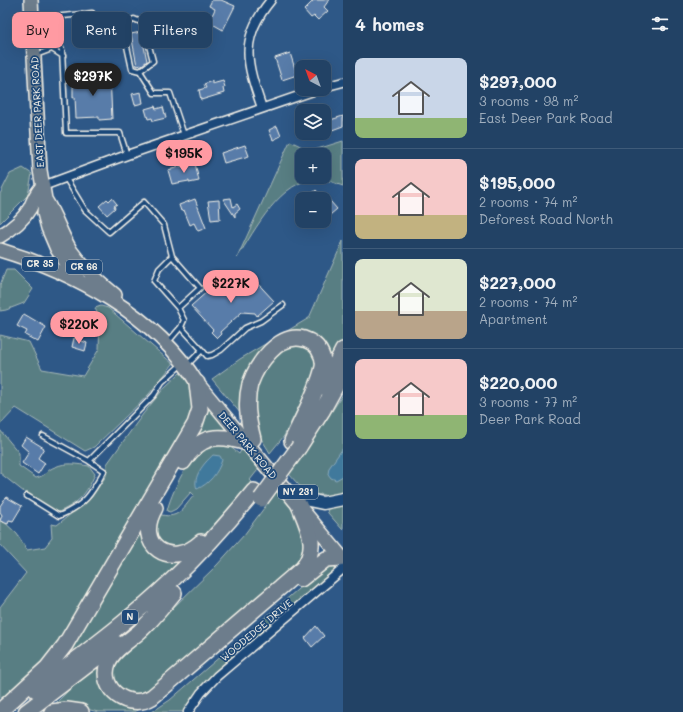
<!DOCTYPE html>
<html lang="en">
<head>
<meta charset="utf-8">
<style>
  :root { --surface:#224265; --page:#2e4d6e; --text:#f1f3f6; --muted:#a2b0bf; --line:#3f5b79; --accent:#ff9aa2 }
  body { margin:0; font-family:Mali,sans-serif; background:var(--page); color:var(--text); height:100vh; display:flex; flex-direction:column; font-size:15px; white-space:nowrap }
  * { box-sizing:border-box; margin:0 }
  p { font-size:13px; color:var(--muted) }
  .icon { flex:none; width:22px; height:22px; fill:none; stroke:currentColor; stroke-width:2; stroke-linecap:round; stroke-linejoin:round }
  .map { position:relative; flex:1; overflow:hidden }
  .side { display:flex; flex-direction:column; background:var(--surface); width:340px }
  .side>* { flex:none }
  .guide { position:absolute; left:12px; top:12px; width:271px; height:36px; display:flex; gap:8px }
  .needle { width:26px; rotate:319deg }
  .controls { position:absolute; left:295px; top:60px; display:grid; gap:8px }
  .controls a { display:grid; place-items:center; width:36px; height:36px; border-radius:8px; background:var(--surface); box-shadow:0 4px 16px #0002,0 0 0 1px var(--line); font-size:20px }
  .price { position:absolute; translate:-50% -34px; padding:0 9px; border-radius:14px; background:var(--accent); color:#111; font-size:13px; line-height:26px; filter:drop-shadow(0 1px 2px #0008) }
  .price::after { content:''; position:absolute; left:50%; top:24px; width:12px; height:9px; margin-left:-6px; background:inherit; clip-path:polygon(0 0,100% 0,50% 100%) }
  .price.current { background:#222; color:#fff }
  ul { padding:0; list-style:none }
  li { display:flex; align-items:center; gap:12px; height:100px; padding:0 12px }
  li+li { border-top:1px solid var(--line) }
  li span { display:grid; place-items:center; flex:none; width:112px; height:80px; border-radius:8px; color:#555 }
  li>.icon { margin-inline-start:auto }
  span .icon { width:48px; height:48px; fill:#fffc; stroke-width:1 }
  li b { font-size:17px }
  h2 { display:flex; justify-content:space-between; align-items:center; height:48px; padding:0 12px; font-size:17px }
  .chip { padding:0 14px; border-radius:8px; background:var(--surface); box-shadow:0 4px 16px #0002,0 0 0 1px var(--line); font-size:14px; line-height:36px }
  .chip.current { background:var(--accent); color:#111 }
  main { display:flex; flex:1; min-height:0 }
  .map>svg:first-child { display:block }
</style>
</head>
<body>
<main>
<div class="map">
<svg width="343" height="712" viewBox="0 0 343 712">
  <rect width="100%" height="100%" fill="#2e5887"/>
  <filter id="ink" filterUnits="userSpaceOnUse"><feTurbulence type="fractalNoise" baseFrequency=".025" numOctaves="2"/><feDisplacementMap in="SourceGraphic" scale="8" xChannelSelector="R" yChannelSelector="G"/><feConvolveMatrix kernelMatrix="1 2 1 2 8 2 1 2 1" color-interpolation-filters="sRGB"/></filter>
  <g filter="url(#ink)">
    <path fill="#597e83" stroke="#a6b8b6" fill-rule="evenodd" d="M290,141l21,10 32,-10v45c-7,-2 -16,-7 -24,-7 -38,-1 -64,51 -82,79zM302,155h22v22h-22z
      M23,168l9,6 -4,21 -28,28v-29l10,-20z
      M343,241v100l-11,22 -13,-22 -42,2 -36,71 -29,-35 28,-20 69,-41z
      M6,270h8l19,19 -9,14 -18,7 -6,1v-26z
      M101,306l7,2 65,56 -24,30 -55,53 -9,4 -69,-43 -16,17v-90l29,7 13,27 41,7 16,-27 1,-29 -5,-12z
      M297,343l12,2 12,18 -37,73 -14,17c-5,-9 -12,-18 -15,-27 -7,-28 6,-60 28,-77 4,-3 10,-4 14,-6z
      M180,373c16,13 15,21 16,41l-148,247 -48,42v-96l26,-34 -26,-28v-27l17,16 10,16 18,-3 7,-9 -1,-14 6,1 34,-27 15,-22 1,-12 36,-50 22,-27z
      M343,394v101l-19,3v-3l-4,-1 -1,3c-14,-3 -21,-13 -30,-23l36,-52z
      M209,406l23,24 -39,9 14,-32z
      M0,430l19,23v13l17,12c12,-3 10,-8 19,-11 11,-5 22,-3 34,-1l6,8c-9,21 -17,30 -39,39l-32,-21 -24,-19z
      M227,444l12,10 4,-7 18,19 -11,14 2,2 -54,60 -28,8 -13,-8 -2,-22 3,-6c20,6 24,-4 36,-19l-3,-3 -15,17 -6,3 -3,-1c3,-15 24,-60 38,-66 6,-2 16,0 22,-1z
      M279,488l8,15 18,22 -1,37 -153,133 -14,4 -22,-14 -3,-14 6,-15 57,-50 42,-41 27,-30z
      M343,505v23l-1,1 -14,-16 -1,-4z
      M142,527l37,33 2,4 -18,19 -105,84z
      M327,564l6,1 4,5 -136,118 -18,24h-31l18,-12z
      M104,661l2,27 48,15 -20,9h-36l-19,-5 -26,-1 25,-25z"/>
    <path fill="#41799c" stroke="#89a9ba" d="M343,448v28l-7,4 -5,-2 -3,-4 1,-6z
      M213,455l7,1 2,4c-4,13 -13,24 -25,29 -5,-12 7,-26 16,-34z"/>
    <path fill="#587ca9" stroke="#f4f1e8" d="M212,0h9l14,6 -12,24 -14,-8 6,-13 -6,-3z
      M314,0h15l-5,7 4,4 -10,9 -4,-4 -3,2 -7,-8z
      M141,32l6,29 -5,4 -5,1 -6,-32z
      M290,53l7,22 -15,5 -7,-22z
      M110,74l2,45 -13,1v-3l-23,1 -1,-21 -2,1v-20l23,-1v-2z
      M212,81v3l11,-3 2,6 -2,1 1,5 -23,7 -2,-10 7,-2 -2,-4z
      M141,92l2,11 -8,2 -3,-11z
      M155,106l1,3 7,-2 3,11 -13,3 -1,-3 -4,1 -3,-10z
      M343,116v10l-19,7v-11z
      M277,126l4,10 -8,4 -4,-10z
      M245,145l4,11 -25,7 -3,-10z
      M195,163l4,18 -10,2v-2l-17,3 -4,-14z
      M316,190l8,9h-18z
      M324,194l13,15 -13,11z
      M112,198l5,6 -3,2 1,2 -8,7 -8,-9 8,-7 2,2z
      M231,198l2,9 4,-3 3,5 -5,4v4l-12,-18z
      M195,199l11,29 -8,3 -4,-8 -4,2 -6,-15 -3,1 -2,-6z
      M219,200l1,19 -9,1 -3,-19z
      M251,276l23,25 -17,15 -2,-3 -13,-1 -22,20 1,2 -4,4 -6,-6 2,-2 -22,-24 27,-24 12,13z
      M24,314l22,13 -8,15 -13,-7 2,-4 -10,-5z
      M74,338l13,5 -2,8 -13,-4z
      M26,437l18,11 -6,10 7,5 -7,11 -16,-11 7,-11 -8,-7z
      M6,497l16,9 -9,15 -4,-1 -1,4 -8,-3 2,-6 -2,-3v-6z
      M316,626l8,10 -12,11 -7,-9z"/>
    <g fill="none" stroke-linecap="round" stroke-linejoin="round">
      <defs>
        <path id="lane" d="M34,19l58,-6
          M36,30l20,10 6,10 4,83h54l7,22
          M36,55l16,-6 11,7
          M140,71l13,-10 -10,-38 -9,-4 -11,9 9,41 8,2 14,22h16l14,42
          M65,177l20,33 24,22 35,-30 20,23 8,31 -13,13 -5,12 24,27 6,12 -3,7 -13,15
          M172,256l28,32 -22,20
          M181,327l21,23 -15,15
          M202,350l5,6 5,-1 9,-5 24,-22 16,-7 22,-16
          M43,436l46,25 65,-66 8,-13 20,-18
          M27,496l32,20c26,-11 32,-21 45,-45l-15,-10"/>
        <path id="street" d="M324,87l19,-5
          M262,108c-15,-44 -24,-68 9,-108
          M43,186l84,-31 192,-66
          M188,712l13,-19 16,-17 126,-107"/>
        <path id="secondary" d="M304,499l19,4 20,-4"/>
        <path id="primary" d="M31,0l9,170 5,29 -1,14 4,15 9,21 22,32
          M46,201c10,16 15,34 25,50 12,17 28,31 44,44
          M0,236c12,-7 23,-16 30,-28 4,-8 6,-16 13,-22
          M0,250c74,22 157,66 197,133l146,176"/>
        <path id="highway" d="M324,387l19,-37
          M253,439c-5,-19 -8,-36 -3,-55 7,-20 29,-52 54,-45 6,2 12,5 15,11 3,5 5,11 4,17 -4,21 -22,54 -31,74
          M299,447l23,-36 21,-38
          M183,462c17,-28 36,-28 64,-19
          M155,508c-22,38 16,62 46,34
          M301,579l25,-20 16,-1
          M174,593c-11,13 -21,26 -33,37 -10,10 -28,19 -33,33 -10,27 21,48 44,34l151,-129c16,-21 5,-41 -4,-63
          M36,690c46,-35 93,-69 135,-109 30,-28 57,-58 83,-90
          M0,711l47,-43 18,-23 130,-221 5,-15 -3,-26
          M26,712l90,-69
          M52,712l15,-2 14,2"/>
      </defs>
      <use href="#lane" stroke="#f4f1e8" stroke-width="7"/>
      <use href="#street" stroke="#f4f1e8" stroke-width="11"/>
      <use href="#secondary" stroke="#f4f1e8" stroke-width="15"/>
      <use href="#primary" stroke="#f4f1e8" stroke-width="16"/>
      <use href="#highway" stroke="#f4f1e8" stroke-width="18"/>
      <use href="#lane" stroke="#1f4a7a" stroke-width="4"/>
      <use href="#street" stroke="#1f4a7a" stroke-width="8"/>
      <use href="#secondary" stroke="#1f4a7a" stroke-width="12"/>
      <use href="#primary" stroke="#6d7d8c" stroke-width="13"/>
      <use href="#highway" stroke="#6d7d8c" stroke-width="15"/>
      <defs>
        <path id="highway-bridge" d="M261,499l38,-52"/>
      </defs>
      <use href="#highway-bridge" stroke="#f4f1e8" stroke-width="18" stroke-linecap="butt"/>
      <use href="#highway-bridge" stroke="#6d7d8c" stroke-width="15"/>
    </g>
  </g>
  <g text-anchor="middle" stroke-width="3.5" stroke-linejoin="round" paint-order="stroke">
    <g fill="#1f4a7a" stroke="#b4bfc7" stroke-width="1">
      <rect x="22" y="257" width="36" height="14" rx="3"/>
      <rect x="66" y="260" width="36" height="14" rx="3"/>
      <rect x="278" y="485" width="40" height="14" rx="3"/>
      <rect x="122" y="610" width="16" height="14" rx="3"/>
    </g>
    <g font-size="9" font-weight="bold" fill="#f4f1e8">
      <text x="40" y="267">CR 35</text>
      <text x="84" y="270">CR 66</text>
      <text x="298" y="495">NY 231</text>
      <text x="130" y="620">N</text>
    </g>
    <g font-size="10" fill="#f4f1e8" stroke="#1f4a7a">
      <text transform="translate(37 112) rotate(-93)" y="4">EAST DEER PARK ROAD</text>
      <text transform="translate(248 445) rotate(50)" y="4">DEER PARK ROAD</text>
      <text transform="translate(256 630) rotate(-40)" y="4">WOODEDGE DRIVE</text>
    </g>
  </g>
</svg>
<div class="controls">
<a><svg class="needle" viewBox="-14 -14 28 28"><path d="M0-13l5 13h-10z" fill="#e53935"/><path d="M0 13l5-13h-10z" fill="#a2b0bf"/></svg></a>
<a><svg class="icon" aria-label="layers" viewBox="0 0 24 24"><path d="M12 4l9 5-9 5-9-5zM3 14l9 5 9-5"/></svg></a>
<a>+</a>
<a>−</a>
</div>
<b class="price current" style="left:93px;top:97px">$297K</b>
<b class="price" style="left:184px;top:174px">$195K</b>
<b class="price" style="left:231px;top:304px">$227K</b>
<b class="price" style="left:79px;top:345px">$220K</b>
<div class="guide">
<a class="chip current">Buy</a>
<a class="chip">Rent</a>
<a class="chip">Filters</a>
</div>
</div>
<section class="side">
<h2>4 homes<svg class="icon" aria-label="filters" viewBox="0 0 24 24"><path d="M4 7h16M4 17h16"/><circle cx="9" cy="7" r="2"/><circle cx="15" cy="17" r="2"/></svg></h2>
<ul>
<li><span style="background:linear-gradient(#c9d6e8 75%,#8fb573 0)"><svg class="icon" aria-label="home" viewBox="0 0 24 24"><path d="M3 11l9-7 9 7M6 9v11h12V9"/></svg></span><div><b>$297,000</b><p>3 rooms · 98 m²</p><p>East Deer Park Road</p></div></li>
<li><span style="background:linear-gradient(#f6c9c9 70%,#c2b280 0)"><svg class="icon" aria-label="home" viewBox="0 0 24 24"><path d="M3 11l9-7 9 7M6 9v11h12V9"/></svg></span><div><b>$195,000</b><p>2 rooms · 74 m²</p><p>Deforest Road North</p></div></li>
<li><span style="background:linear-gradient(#dfe7d0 65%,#b9a48a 0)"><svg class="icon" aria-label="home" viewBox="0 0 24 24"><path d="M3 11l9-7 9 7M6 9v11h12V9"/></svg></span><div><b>$227,000</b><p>2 rooms · 74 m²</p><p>Apartment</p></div></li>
<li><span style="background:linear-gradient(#f6c9c9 70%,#8fb573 0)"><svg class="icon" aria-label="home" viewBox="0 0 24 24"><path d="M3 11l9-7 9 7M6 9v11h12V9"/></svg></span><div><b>$220,000</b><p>3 rooms · 77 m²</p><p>Deer Park Road</p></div></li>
</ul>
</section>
</main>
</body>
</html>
